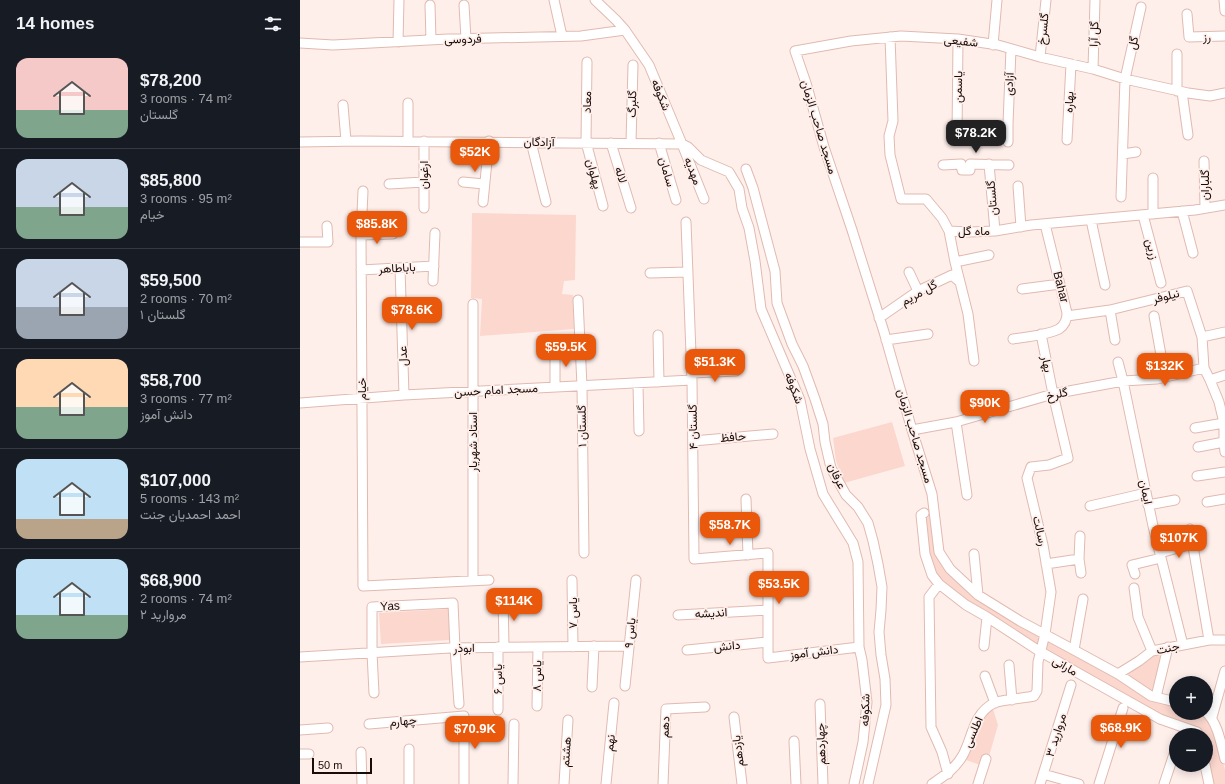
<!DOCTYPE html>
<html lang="en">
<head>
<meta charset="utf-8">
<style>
  :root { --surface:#171b24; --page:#20242c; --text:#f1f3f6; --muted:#9ea1a6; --line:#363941; --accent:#ea580c }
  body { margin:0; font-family:Arial,Vazirmatn,sans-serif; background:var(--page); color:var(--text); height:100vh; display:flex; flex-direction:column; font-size:15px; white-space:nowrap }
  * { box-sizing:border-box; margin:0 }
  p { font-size:13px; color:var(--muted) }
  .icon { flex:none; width:22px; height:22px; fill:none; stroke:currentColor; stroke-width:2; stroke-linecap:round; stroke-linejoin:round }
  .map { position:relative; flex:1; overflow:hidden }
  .drawer { display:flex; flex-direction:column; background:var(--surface); width:300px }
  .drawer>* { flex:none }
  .controls { position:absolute; left:869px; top:676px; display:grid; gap:8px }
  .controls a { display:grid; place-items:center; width:44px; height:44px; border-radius:50%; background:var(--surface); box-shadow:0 2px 10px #0003; font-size:20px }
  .scale { position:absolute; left:12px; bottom:10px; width:60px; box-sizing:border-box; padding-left:4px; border:2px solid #190c09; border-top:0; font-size:11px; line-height:14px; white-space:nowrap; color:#190c09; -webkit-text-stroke:3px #ffefeb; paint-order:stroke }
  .price { position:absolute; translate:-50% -34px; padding:0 9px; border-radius:8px; background:var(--accent); color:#fff; font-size:13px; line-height:26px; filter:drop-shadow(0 1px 2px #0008) }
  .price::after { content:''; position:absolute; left:50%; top:24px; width:12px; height:9px; margin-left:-6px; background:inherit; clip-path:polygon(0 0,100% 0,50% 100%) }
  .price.selected { background:#222; color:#fff }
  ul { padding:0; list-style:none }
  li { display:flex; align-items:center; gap:12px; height:100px; padding:0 16px }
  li+li { border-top:1px solid var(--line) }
  li span { display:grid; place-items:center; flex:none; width:112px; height:80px; border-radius:12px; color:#555 }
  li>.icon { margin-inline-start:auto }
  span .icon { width:48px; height:48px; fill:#fffc; stroke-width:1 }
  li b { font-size:17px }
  h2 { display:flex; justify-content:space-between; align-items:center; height:48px; padding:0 16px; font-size:17px }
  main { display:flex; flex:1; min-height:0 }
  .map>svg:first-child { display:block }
</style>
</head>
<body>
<main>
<section class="drawer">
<h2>14 homes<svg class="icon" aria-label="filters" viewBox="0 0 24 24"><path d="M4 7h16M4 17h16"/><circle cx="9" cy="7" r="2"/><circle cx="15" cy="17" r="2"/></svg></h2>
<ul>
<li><span style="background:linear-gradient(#f6c9c9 65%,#7fa58c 0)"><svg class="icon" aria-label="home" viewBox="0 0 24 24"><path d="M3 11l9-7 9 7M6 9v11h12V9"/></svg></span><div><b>$78,200</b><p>3 rooms · 74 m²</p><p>گلستان</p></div></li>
<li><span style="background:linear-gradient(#c9d6e8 60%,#7fa58c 0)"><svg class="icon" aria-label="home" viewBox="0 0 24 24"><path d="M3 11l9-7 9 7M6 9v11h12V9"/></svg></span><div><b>$85,800</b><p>3 rooms · 95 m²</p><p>خیام</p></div></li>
<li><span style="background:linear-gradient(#c9d6e8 60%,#9aa5b1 0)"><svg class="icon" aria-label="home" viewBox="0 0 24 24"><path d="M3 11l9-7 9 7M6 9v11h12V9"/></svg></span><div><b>$59,500</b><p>2 rooms · 70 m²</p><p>گلستان ۱</p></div></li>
<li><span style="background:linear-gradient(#ffd9b3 60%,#7fa58c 0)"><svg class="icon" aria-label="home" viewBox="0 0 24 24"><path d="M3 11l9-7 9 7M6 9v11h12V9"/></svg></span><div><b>$58,700</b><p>3 rooms · 77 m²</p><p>دانش آموز</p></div></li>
<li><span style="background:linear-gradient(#bfe0f5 75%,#b9a48a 0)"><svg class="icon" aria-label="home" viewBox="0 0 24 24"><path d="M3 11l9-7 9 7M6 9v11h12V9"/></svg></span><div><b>$107,000</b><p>5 rooms · 143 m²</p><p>احمد احمدیان جنت</p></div></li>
<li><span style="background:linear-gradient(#bfe0f5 70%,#7fa58c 0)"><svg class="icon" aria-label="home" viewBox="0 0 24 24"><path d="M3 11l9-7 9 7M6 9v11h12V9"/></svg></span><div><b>$68,900</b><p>2 rooms · 74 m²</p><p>مروارید ۲</p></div></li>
</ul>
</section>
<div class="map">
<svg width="925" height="784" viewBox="0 0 925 784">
  <rect width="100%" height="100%" fill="#ffefeb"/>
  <path fill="#fbd7ce" d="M172,213l104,2 -1,65 -11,1 -2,13 11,1 1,34 -94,7 2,-37 -11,-1z
    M592,422l13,44 -61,17 -8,-22 -3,-23z
    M634,512l5,42 11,17 93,64 -5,14 -99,-66 -10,-20 -4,-49z
    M148,609l2,31 -69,4 -2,-31z
    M745,637l131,68v8h28l6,6 8,24 7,27v14h-13l-6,-24v-25h-6l-38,-18 -120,-68z
    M866,649l-12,45 -34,-20 32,-21z
    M693,709l5,16 -12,42 -20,-7 11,-31 6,-12z"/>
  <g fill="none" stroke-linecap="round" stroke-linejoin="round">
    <defs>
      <path id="minor" d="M254,0l8,36
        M295,0l21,20 9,10 24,35 33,79 6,3 13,13 28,12 10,17 3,19 7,20 6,33 6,48 39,91 10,49 13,45 30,49 5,19 1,85 3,13 5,42 -4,40 -9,42
        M924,0l1,11
        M130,5l1,35
        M164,5l2,34
        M887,14l2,23 36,-1
        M590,37l3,84 -4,15 1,19 11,44h25l16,19 7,13 21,1 25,-1 36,-6 164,-15 30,-5
        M98,42l1,-42
        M0,43l33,2 115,-6 133,-3 44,-6
        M693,45l4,-45
        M740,57l6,-57
        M287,62l-1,80 17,64
        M793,69l2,-69
        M877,91v-37
        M882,92l6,43
        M108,103v38
        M43,105l3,36
        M657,135l1,-96
        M767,140l4,-76
        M124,141v67
        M0,142l60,-1 322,3 22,55
        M231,142l15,60
        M708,142v-18l3,-75
        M311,143l20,65
        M331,143l2,-78
        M359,143l17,57
        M823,154l13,-2
        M904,161l1,47
        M689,164l6,67
        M643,165l18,-1 1,6h8v-6l39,1
        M446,169l7,19 22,83 2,32 15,41 11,22 12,33 8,25 2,18 6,26 15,27 12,12 10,16 5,18 5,23 4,23 -1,23 -2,22 2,23 4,24 1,26 -18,79
        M853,178v36
        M163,182l21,2
        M89,184l35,-2
        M718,186l3,41
        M63,191l-2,44 2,351 126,-6
        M821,197l4,-118 16,-72
        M183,202l6,-61
        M882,211l11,42
        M843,215l18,68
        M791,220l14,65
        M386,222l6,158 2,179 74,-6v105l91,-11
        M649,231l6,31 13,52 6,47
        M61,235l32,-1
        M0,242h28l-1,-16
        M655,262l34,-7
        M100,268l4,127
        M61,270l73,-4
        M609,272l9,19
        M350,273l38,-1
        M133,281l2,-48
        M722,289l38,-5
        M278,300l4,86 2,167
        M810,310l5,30
        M767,316l43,-6 77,-19 15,46 2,31 6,12 9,22 5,21v19l1,10
        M854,316l11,61
        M579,318l39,-27 34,-16 8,7
        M358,335l1,47
        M902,337l23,-5
        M713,339c13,-2 35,-4 46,-10 6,-4 8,-10 8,-16l-22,-89
        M586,340l42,-6
        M255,350v37
        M818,362l5,19 30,145 30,119
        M392,373l44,-2
        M910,380l15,-5
        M338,384l1,47
        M0,403l104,-8 288,-15
        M656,422l11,73
        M895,428l29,-5
        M612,430l44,-8 97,-28 70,-13 34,-2 47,-11
        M393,441l80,-7
        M898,447l26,-5
        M897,476l28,-4
        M446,499l2,56
        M907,502l18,-3
        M848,505l27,-5
        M790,506l56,-13
        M624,513l-3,2 4,39 7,21 7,9 27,21 21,12 49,32 42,24 82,46 37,13 1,3
        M890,529l19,111
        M780,536l-1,23 2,14
        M860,553l32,-9
        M674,554l4,41
        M746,564l33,-5
        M835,574l-3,-9 29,-7
        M173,580v-276
        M272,580l1,67
        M639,584l-10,13 2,130 11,25 6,22
        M834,588l4,29 14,34
        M203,596l1,51
        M378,615l90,-5
        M684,646l3,-29
        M198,647v63
        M387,650l81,-8
        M774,650l9,-51
        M0,657l150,-9 179,-2
        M709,665l3,35
        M818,674l21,-13 13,-10 57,-11h16
        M685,676l10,27
        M325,686l11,-106
        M292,687l2,-41
        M74,693l-2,-40v-46l81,-4 2,45 4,56
        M856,697l12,-50
        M876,702l-25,-6 -33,-22 -44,-24 -54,-29 -42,-26 -28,-26 -11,-17 -7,-58 -20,-64 -28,-98 -32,-102 -28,-83 -18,-64 -11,-32 56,-10 50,-5 57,3 40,6 42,12 53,12 32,10 63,14 22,3 15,-3
        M520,704l3,80
        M237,706l1,-59
        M906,712c12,11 15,32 19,47
        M434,717l8,67
        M912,717l13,-46
        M69,724l95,-8v68
        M0,730l28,-2
        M494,741l2,43
        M61,752l1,32
        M0,754h9
        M905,765l4,19
        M743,774l36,10
        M109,784v-35
        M213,784l1,-60
        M264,784l4,-64
        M306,784l8,-81
        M363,784l3,-75 39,-2
        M632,784c12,-8 23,-15 31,-29 10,-19 10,-41 31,-52 7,-3 30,-5 40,-7l3,-5 1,-29 7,-28 6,-42 -8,-47 -16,-67 4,-11 18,-2 19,-7 -15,-64 -12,-60
        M678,784l8,-25
        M740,784l31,-99
        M799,784l24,-76
        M864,784l12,-36"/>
    </defs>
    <use href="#minor" stroke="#e0bab0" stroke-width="11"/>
    <use href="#minor" stroke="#fff" stroke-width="9"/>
  </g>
  <g text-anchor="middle" stroke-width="3.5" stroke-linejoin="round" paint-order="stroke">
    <g font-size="12" fill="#190c09" stroke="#ffefeb">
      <text transform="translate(743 29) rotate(-84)" y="4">گلسرخ</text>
      <text transform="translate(794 34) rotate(-88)" y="4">گل آرا</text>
      <text transform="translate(907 37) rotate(-1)" y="4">رز</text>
      <text transform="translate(163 39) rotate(-1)" y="4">فردوسی</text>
      <text transform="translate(661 41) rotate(6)" y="4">شفیعی</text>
      <text transform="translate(833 43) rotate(-78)" y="4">گل</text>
      <text transform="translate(709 84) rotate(-87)" y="4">آزادی</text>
      <text transform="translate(658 87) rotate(-89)" y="4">یاسمن</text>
      <text transform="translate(361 95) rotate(68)" y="4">شکوفه</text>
      <text transform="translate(287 102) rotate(-89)" y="4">معاد</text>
      <text transform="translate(769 102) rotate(-87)" y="4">بهاره</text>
      <text transform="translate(332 104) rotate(-89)" y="4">گلبرگ</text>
      <text transform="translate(519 127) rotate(73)" y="4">مسجد صاحب الزمان</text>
      <text transform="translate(239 142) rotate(1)" y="4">آزادگان</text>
      <text transform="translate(393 171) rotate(69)" y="4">مهدیه</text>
      <text transform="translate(367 172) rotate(74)" y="4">سامان</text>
      <text transform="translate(294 174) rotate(75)" y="4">پهلوان</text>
      <text transform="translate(124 175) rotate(-90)" y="4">ارغوان</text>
      <text transform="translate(321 175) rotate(73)" y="4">لاله</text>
      <text transform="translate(905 185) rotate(-90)" y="4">گلباران</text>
      <text transform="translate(692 198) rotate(-95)" y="4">گلستان</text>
      <text x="674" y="235">ماه گل</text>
      <text transform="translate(852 249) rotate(75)" y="4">زرین</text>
      <text transform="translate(97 268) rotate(-3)" y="4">باباطاهر</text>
      <text transform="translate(761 287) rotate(76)" y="4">Bahar</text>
      <text transform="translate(619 293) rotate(-29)" y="4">گل مریم</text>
      <text transform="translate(866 296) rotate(-14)" y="4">نیلوفر</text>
      <text transform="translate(103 356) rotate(-92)" y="4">عدل</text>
      <text transform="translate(747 364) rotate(79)" y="4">بهار</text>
      <text transform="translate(494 388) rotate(69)" y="4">شکوفه</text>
      <text transform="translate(62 389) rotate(-90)" y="4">خیام</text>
      <text transform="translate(196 390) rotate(-3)" y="4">مسجد امام حسن</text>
      <text transform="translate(757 394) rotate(-12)" y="4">گلرخ</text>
      <text transform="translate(282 426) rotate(-91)" y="4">گلستان ۱</text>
      <text transform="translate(393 427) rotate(-91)" y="4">گلستان ۴</text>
      <text transform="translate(615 436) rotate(73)" y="4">مسجد صاحب الزمان</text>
      <text transform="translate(433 437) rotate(-5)" y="4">حافظ</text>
      <text transform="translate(173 442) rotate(-90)" y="4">استاد شهریار</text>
      <text transform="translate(537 476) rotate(65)" y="4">عرفان</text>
      <text transform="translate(846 492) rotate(78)" y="4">ایمان</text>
      <text transform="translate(740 531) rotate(77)" y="4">رسالت</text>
      <text transform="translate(90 606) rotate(-3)" y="4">Yas</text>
      <text transform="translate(273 613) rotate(-90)" y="4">یاس ۷</text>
      <text transform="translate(411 613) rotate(-3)" y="4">اندیشه</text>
      <text transform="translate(330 633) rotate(-84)" y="4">یاس ۹</text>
      <text transform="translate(427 646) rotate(-5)" y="4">دانش</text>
      <text transform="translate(164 648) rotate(-1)" y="4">ابوذر</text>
      <text transform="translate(868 648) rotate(-11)" y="4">جنت</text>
      <text transform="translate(514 652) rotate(-7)" y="4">دانش آموز</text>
      <text transform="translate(765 666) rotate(30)" y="4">مارانی</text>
      <text transform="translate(237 676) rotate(-89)" y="4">یاس ۸</text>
      <text transform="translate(198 679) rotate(-90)" y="4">یاس ۶</text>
      <text transform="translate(565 710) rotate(-88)" y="4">شکوفه</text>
      <text transform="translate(103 721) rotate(-5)" y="4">چهارم</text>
      <text transform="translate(365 727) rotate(-87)" y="4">دهم</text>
      <text transform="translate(673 732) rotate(-66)" y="4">اطلسی</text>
      <text transform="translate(756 735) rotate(-73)" y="4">مروارید ۳</text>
      <text transform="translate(310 743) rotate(-84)" y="4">نهم</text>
      <text transform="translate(521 744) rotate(-92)" y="4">چهاردهم</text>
      <text transform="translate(438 751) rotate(-97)" y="4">یازدهم</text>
      <text transform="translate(266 752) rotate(-86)" y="4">هشتم</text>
    </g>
  </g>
</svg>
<div class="controls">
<a>+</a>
<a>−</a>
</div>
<div class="scale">50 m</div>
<b class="price selected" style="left:676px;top:154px">$78.2K</b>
<b class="price" style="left:175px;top:173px">$52K</b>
<b class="price" style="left:77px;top:245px">$85.8K</b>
<b class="price" style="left:112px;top:331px">$78.6K</b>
<b class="price" style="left:266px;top:368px">$59.5K</b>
<b class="price" style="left:415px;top:383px">$51.3K</b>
<b class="price" style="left:865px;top:387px">$132K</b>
<b class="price" style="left:685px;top:424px">$90K</b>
<b class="price" style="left:430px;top:546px">$58.7K</b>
<b class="price" style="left:879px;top:559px">$107K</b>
<b class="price" style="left:479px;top:605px">$53.5K</b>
<b class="price" style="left:214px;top:622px">$114K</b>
<b class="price" style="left:821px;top:749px">$68.9K</b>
<b class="price" style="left:175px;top:750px">$70.9K</b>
</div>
</main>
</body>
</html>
